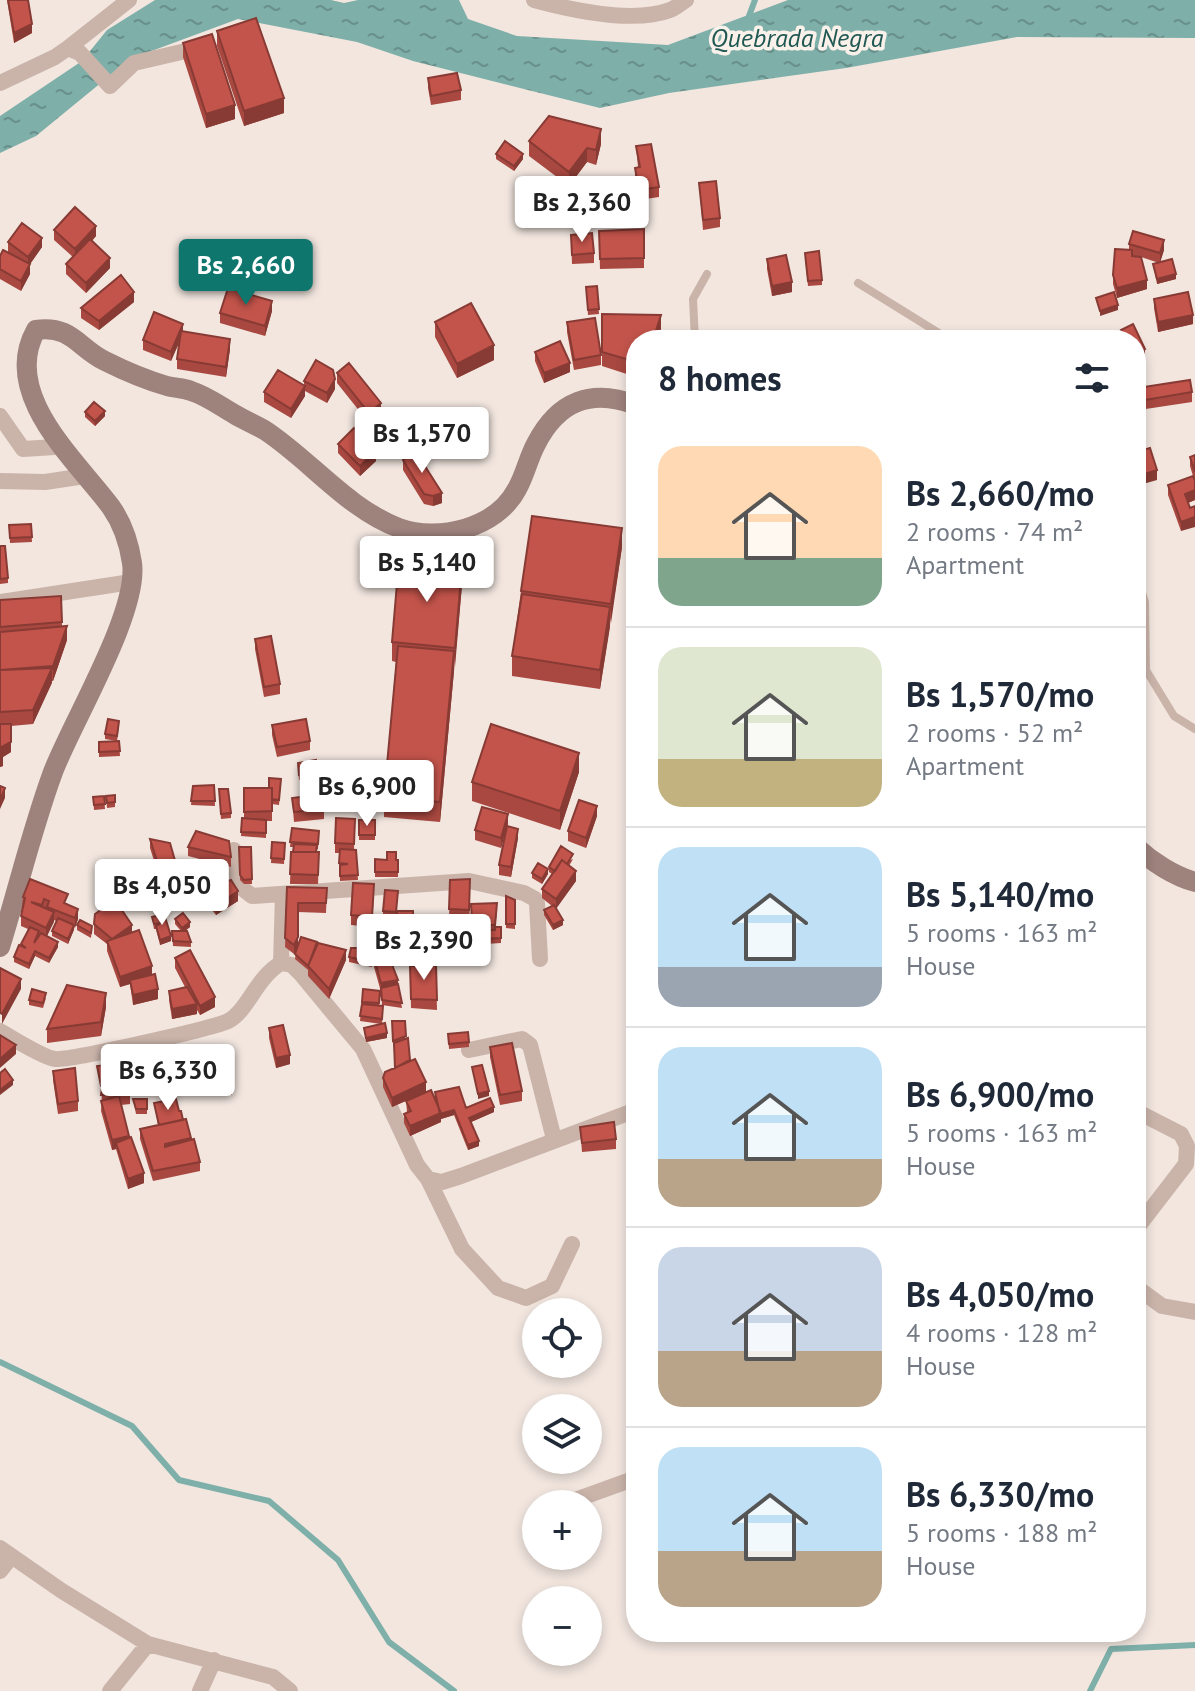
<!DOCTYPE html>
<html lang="en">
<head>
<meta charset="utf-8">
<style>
  :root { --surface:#fff; --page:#f2f2f3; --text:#1f2937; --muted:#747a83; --line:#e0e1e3; --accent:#0f766e }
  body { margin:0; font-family:"PT Sans",sans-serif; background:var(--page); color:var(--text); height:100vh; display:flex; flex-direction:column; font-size:30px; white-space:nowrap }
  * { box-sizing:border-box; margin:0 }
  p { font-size:26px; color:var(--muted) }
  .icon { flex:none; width:44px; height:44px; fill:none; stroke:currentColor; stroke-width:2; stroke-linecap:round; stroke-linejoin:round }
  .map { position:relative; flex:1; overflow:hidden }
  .details { position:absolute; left:626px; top:330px; width:520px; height:1312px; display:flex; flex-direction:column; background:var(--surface); border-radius:32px; box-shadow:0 4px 12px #0003 }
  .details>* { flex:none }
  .tools { position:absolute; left:522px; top:1298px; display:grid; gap:16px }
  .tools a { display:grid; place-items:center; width:80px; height:80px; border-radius:50%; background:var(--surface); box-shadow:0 4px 12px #0003; font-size:40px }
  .price { position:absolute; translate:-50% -68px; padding:0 18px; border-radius:8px; background:#fff; color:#222; font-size:26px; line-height:52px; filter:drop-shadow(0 2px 4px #0008) }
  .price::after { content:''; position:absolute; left:50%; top:48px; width:24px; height:18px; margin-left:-12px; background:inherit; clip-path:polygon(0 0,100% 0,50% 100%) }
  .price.active { background:var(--accent); color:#fff }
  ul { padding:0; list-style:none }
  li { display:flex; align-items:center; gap:24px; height:200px; padding:0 32px }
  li+li { border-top:2px solid var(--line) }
  li span { display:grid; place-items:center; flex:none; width:224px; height:160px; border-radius:24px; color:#555 }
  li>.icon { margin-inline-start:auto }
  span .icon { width:96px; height:96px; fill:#fffc; stroke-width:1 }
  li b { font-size:34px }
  h2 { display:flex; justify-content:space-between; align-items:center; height:96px; padding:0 32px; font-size:34px }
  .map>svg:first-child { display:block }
</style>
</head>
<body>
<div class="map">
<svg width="1195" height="1691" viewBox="0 0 1195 1691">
  <defs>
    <pattern id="water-ripples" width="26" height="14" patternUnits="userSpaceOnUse" patternTransform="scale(2)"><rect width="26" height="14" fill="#7eafa9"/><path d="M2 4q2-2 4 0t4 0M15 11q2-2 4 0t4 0" fill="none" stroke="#688f8a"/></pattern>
  </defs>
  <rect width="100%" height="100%" fill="#f2e6df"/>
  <path fill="url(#water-ripples)" d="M155,0h176l13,3 14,-3h101l9,19 49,17 151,9 120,-45h407v38l-178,-1 -171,31 -177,25 -69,15 -187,-47 -56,-19 -119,-23 -108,40 -94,77 -36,17v-37l82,-55 25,-31z"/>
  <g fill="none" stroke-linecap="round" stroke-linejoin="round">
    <path stroke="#7eafa9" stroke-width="6" d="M749,16l6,-16
      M0,1362l132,64 47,54 90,21 69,59 51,82 65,49
      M1090,1691l21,-42 84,-4"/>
    <path stroke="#cab4aa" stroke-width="8" d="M858,283l92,57
      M695,340l-2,-41 14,-25
      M1136,574l9,28 1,68 28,46 21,13"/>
    <path stroke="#cab4aa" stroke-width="16" d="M534,0c37,10 99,24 136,10 6,-2 11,-7 16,-10
      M68,48l61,-48
      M0,83l55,-26 13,-9 12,5 30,33 24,-23 69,-16
      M0,416l23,33 32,-2
      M0,481l45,1 40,-6
      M0,602l131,-20
      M234,850l4,35 14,11 217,-15 55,12 11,6 2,4 3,56
      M281,963l2,-69
      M0,1031c10,6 44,27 55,28 13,2 160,-31 173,-38 19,-9 28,-43 53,-58l11,2 8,8 63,76 54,116 11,14 14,3 19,-6 175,-66
      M469,1050l53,-11 8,6 24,94
      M1136,1111l45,23 6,12 -1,18 -50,65
      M428,1179l34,70 36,39 28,10 26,-12 20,-42
      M1136,1287l26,19 33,6
      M564,1504l72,-26
      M0,1548l62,43 86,53 125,33 17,14
      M0,1571l11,-14
      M110,1691l38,-47
      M200,1691l14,-31"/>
    <path stroke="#9e827c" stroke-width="20" d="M1136,847c16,15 38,29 59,35
      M0,947c18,-58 32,-118 53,-175 19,-50 86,-160 79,-209 -3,-20 -9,-39 -21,-56 -35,-47 -111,-113 -75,-177 36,-5 42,18 69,31 20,10 41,19 62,25 8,2 17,2 24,5 16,5 29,15 43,23 10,6 22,11 32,17 45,30 82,78 133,97 39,14 97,1 118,-39 8,-14 11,-30 19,-45 22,-43 55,-56 100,-39"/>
  </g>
  <path fill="#a84840" d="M7,0h21l4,33 -18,10z
    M217,31l67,82 -40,13 -27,-80z
    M183,43l52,76 -29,9 -23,-71z
    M428,78l33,12v10l-30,5 -3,-17z
    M529,141l72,3 -5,21 -9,-3 -18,24 -40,-30z
    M636,146l23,41v10l-20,3 -4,-23v-9l3,-1z
    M496,154l27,5 -9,12 -18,-12z
    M699,183l21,35v9l-17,3z
    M644,229v39l-44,1 -1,-38z
    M54,230l42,6 -4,5 18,27 -24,25 -20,-19v-10l7,-7 -19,-17z
    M571,235l23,18v10l-22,1z
    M8,242l34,5 -12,17v10l-9,17 -21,-12v-23l8,-4z
    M1129,244l35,6 -4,12 16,17 -19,5 -4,-20 6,-1 -18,-6 6,32 -30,9 -4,-14v-9l16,-25z
    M805,258l17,22v5l-14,1z
    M767,259l25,33 -20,4 -5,-27z
    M597,286l2,28 -11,1 -2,-28z
    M1154,299l39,25 -35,8 -4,-24z
    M134,302l-35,28 -18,-12v-10z
    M272,311l-7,25 -45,-13v-10z
    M602,314l59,15 -25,11v37l-34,-11z
    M435,322l59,38 -37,18 -22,-41z
    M567,322l34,33v10l-27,5 -7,-38z
    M183,331l47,18 -4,28 -49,-8v-10l3,-19 -9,21 -28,-11v-10z
    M535,352l35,20 -26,11 -9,-22z
    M337,373l44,40 -12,10 -32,-40z
    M304,381l31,8 -8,14 -22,-12v5l-14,22 -27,-16v-10l40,-7z
    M1137,388l55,4v10l-53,8z
    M85,412l20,4 -10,10 -10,-9z
    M363,431l34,11 -17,16 -4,-4v7l-16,15 -22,-23v-9l25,-6z
    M1195,455v45l-7,3 -7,28 -13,-36v-10l25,-9 -3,-10v-9z
    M403,460l39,43 -9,3 -9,-2 -21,-34z
    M31,524l1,18 -22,1 -1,-18z
    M0,546l8,32v5l-8,1z
    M622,547l-22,142 -88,-13v-20l9,-65z
    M462,585l-22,237 -56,-5v-20l12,-135 -4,-1v-19z
    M61,596l1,30 5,14 -14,41h-1l-19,43 -22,2v26l-8,5v9l-3,1v-167z
    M255,639l25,45v10l-16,3 -9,-48z
    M272,725l38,16v9l-33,7 -5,-22z
    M119,726l-2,15 -12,-2v-5z
    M119,741l1,15 -21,1v-15z
    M298,763l20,11h5l1,17 -19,2 -1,-14 -5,1z
    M579,772l-19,58 -88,-29v-19z
    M281,779l-2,26 -7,-1v17h-6v17l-25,-2 1,-18h2v-30h25z
    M214,785l1,21 -24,-1 2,-19z
    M219,794l12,19v5l-10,1z
    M115,795v12l-8,1 -1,-12z
    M104,796l1,13 -11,1 -1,-13z
    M292,798l32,11v10l-30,3z
    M597,816l-11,32 -18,-7v-10z
    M355,819l-1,30 2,1 2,30 -18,1 -1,-28h-4v-10z
    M359,820h16v20h-16z
    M508,824l-1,2 11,12 -7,39 -12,-2v-10l7,-36 -5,19 -26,-8v-10z
    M292,828l27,3 -1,18h-1v3h2l-1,32h-28l1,-32h2v-5h-3z
    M150,839l52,51v10l-35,2 -17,-54z
    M272,842l13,1 -1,21 -13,-1z
    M188,847l43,10v10l-43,-11z
    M239,847h12l1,37h-8l-4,-4z
    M375,859l23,1v17h-23z
    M573,859l-4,7 7,15 -20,27 7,17 -10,5 -9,-15v-5l8,-4 -10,-8v-9l10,-15 -3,-2v-5z
    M532,873l16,1 -6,10 -10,-6z
    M30,879l37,26 11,14 -10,25 -16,-8v-5l4,-10 -2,-1 -7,16 11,11 -9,16 -14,-7 -6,13 -15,-7v-5l7,-11 7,-17 -7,-3v-10l2,-19z
    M470,879l-1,81h-11l-1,-41h-8l1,-39z
    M287,887l40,1 -1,25 -28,-1v33l48,15 -17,39 -21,-23v-6l-13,-11 1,-9 -2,4 -9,-7z
    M203,889l35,12 -22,14 -13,-16z
    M398,891l-2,26 -13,-2v-4z
    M374,894l-2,33 -21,-2v-10z
    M506,896l9,4v29l-9,-1z
    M471,904l26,9 -2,14h6v16l-15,1v7l-8,1 -1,-21h-5z
    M413,911v21l9,1 -1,31 -11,-1 1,-27h-1l-3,29 -16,-2 7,22 4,23 -20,-3 -1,-13 -7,-25v-9l13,-1 2,-31 7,1z
    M152,917l19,24 -11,4 -4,-16h-2z
    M175,919l15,8 -5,4 6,11v5l-18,-1 -1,-15h9l-6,-7z
    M94,924l38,8 20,43 6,24 -25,6 -3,-21 -10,3 -13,-36v-7l-13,-10z
    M77,925l15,1 -1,12 -14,-8z
    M372,948v19l-23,-5v-5z
    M175,958l40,49 -15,8 -3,-5v4l-25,5 -3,-19v-9l16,-4 -10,-19z
    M436,965l1,45 -26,-2 -1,-42z
    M363,989l17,2 -1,15h4l-1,18 5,14 -21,4 -2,-14 17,-4 -21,-3z
    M46,998l-3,10 -14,-3v-5z
    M106,1007l-5,29 -54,7v-14z
    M392,1021l14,18 4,22 16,31 -34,15 -9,-20v-9l12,-11z
    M269,1028l21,36 -14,4 -7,-30z
    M448,1034l21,8v5l-20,2z
    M167,1047l1,28h1l1,16 -24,2 -1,-14h-1l-1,-31z
    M490,1047l32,44v10l-22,4 -10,-48z
    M202,1054l2,40 -28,1v-22h17z
    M208,1058l24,28v9l-22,-2z
    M97,1066l33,29v9l-9,1 8,33 15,45 -16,6 -12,-40 -4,1 -11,-39 1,-20z
    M53,1071l25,30v10l-20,3 -5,-34z
    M435,1092l31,16 28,4 -23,10 8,24 -11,4 -14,-35 -13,4v3l-31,14 -6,-13v-9l3,-2 -1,-11 31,3z
    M133,1099h14v15h-11z
    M154,1103l25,8 21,51v9l-47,10 -13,-42v-10l18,-4z
    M580,1127l36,12v10l-34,3z"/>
  <path fill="#883b34" d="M32,24v9l-18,10v-10z
    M284,98v15l-40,13v-15z
    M235,105v14l-29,9v-14z
    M601,129v15l-5,21v-15z
    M587,148v14l-18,24v-14z
    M523,154v5l-9,12v-5z
    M96,226v10l-21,23v-10z
    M42,238v9l-14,20v-10z
    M1164,240v10l-4,13v-10z
    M110,258v10l-24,25v-10z
    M30,264v10l-9,17v-10z
    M1176,274v5l-19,5v-5z
    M1147,280v9l-30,9v-10z
    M792,282v10l-20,4v-10z
    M134,292v10l-35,28v-9z
    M272,301v10l-7,25v-10z
    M1118,305v5l-18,6v-5z
    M661,315v14l-4,11h-4z
    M1193,315v9l-35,8v-10z
    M183,324v10l-12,27v-9z
    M230,339v10l-4,28v-10z
    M494,345v15l-37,18v-14z
    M1145,349v5l-9,4v-5z
    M570,363v9l-26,11v-10z
    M335,379v10l-8,14v-10z
    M305,386v10l-14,22v-9z
    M381,403v10l-12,10v-10z
    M105,411v5l-10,10v-5z
    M397,432v10l-17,16v-10z
    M376,451v10l-16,15v-10z
    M1157,470v10l-21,6v-9z
    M1195,490v10l-10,4v-10z
    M442,493v10l-9,3v-10z
    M1195,517v10l-14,4v-9z
    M622,528v19l-11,76v-19z
    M462,566v19l-7,82v-19z
    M610,607v20l-10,62v-19z
    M67,626v14l-14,41v-15z
    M454,651v20l-14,151v-20z
    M52,668v15l-19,41v-14z
    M11,742v10l-8,5v9l-3,1v-19z
    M579,753v19l-19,58v-19z
    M5,788v10l-5,11v-9z
    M597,806v10l-11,32v-10z
    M508,814v10l-7,24v-10z
    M518,829v9l-7,39v-10z
    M548,869v5l-6,10v-5z
    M576,871v10l-20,28v-10z
    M238,891v10l-22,14v-9z
    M78,909v10l-3,9v-10z
    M54,912v10l-8,16v-10z
    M563,920v5l-10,5v-5z
    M190,922v5l-8,6v-5z
    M74,925v5l-6,14v-5z
    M132,925v9l-20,5z
    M171,936v5l-11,4v-5z
    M298,937v10l-4,7v-9z
    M58,942v5l-9,16v-5z
    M346,950v10l-17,39v-10z
    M35,951v5l-6,13v-5z
    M152,966v10l-22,4v4l-10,3v-10z
    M21,979v10l-19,35v-10z
    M398,980v9l-17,4v-10z
    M158,989v10l-25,6v-10z
    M106,993v14l-5,29v-14z
    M215,997v10l-15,8v-9z
    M197,1004v10l-25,5v-10z
    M387,1033v5l-21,4v-4z
    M16,1045v9l-16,14v-9z
    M290,1055v9l-14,4v-10z
    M13,1080v5l-13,10v-5z
    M426,1082v10l-34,15v-9z
    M489,1091v5l-11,3v-5z
    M494,1107v5l-25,11v-5z
    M454,1110v5l-13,4v3l-31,14v-10l31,-13z
    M129,1136v10l-13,-3v6l-4,1v-10z
    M191,1138v9l-26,7v-10z
    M479,1141v5l-11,4v-5z
    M144,1173v10l-16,6v-10z"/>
  <path fill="#c3544b" stroke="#883b34" stroke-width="2" d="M8,0h20l4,24 -18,9z
    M256,18l28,80 -40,13 -27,-80z
    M212,34l23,71 -29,9 -23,-71z
    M457,73l4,17 -30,6 -3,-18z
    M549,116l52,13 -5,21 -9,-2 -18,24 -40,-31z
    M505,141l18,13 -9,12 -18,-12z
    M651,144l8,43 -20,3 -4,-22 5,-1 -4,-21z
    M716,181l4,37 -17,2 -4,-37z
    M75,207l21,19 -21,23 -21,-19z
    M22,223l20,15 -14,19 -20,-15z
    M644,229v29l-44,1 -1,-28z
    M1133,231l31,9 -4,13 -31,-9z
    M592,233l2,20 -22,2 -1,-20z
    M90,239l20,19 -24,25 -20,-19z
    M1115,249l17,1v6l9,1 6,23 -30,8 -4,-13z
    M3,250l27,14 -9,17 -21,-12v-13z
    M819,251l3,29 -14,1 -3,-28z
    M786,255l6,27 -20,4 -5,-27z
    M1172,259l4,15 -19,5 -4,-15z
    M121,275l13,17 -35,29 -18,-13z
    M597,286l2,23 -11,1 -2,-23z
    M228,288l44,13 -7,25 -45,-13z
    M1114,292l4,13 -18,6 -4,-13z
    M1188,292l5,23 -35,7 -4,-23z
    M471,303l23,42 -37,19 -22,-42z
    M154,312l29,12 -12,28 -28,-12z
    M602,314l59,1 -8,25h-17v22l-34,-10z
    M595,318l6,37 -27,5 -7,-38z
    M1133,324l12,25 -9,4v-13h-10l-5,-10z
    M181,331l49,8 -4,28 -49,-8z
    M815,334l3,6h-16z
    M560,341l10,22 -26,10 -9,-21z
    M316,360l17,10 2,9 -8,14 -23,-12z
    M349,363l32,40 -12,10 -32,-40z
    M278,370l27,16 -14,23 -27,-17z
    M1190,380l2,12 -53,9 -2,-13z
    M94,402l11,9 -10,10 -10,-9z
    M381,415l16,17 -17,16 -17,-17z
    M354,428l22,23 -16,15 -22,-22z
    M1150,448l7,22 -21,7v-25z
    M416,452l26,41 -9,3 -9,-2 -21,-34z
    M1195,455v17l-5,-15z
    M1193,476l2,5v9l-10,4 5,14 5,-2v11l-14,5 -13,-37z
    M532,516l90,12 -11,76 -90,-13z
    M31,524l1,13 -22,1 -1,-13z
    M0,546h5l3,32 -8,1z
    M399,560l63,6 -7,82 -63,-6z
    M522,594l88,13 -10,63 -88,-14z
    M61,596l1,26 -62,5v-27z
    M67,626l-14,40 -53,4v-38z
    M271,636l9,48 -16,3 -9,-48z
    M398,646l56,5 -14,151 -56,-5z
    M52,668l-19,42 -33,2v-42z
    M108,719l11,2 -2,15 -12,-2z
    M306,719l4,22 -33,6 -5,-22z
    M0,724h11v18l-11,6z
    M491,724l88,29 -19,58 -88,-29z
    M119,741l1,10 -21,1v-10z
    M316,760l2,13 -6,2 11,-1 1,12 -19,2 -1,-14 -5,1 -1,-12z
    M269,778l12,1 -2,21 -7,-1v-11h-3z
    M214,785l1,16h-24l2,-15z
    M0,786l5,2 -5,12z
    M244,788h28v23l-28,1z
    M219,789h9l3,24 -10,1z
    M322,794l2,15 -30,3 -2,-14z
    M115,795v7l-8,1 -1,-7z
    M104,796l1,8 -11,1 -1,-8z
    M579,800l18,6 -11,32 -18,-7z
    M482,807l26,7 -7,24 -26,-8z
    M242,818l24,2v13l-25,-1z
    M336,818l19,1 -1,25 -19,-1z
    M359,820h16v15h-16z
    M507,826l11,3 -7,38 -12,-2z
    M292,828l27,3 -1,13 -28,-2z
    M196,831l33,10 2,16 -43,-10z
    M150,839l20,4 6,21h14l1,14h9l2,12 -35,3z
    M272,842l13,1 -1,16 -13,-1z
    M294,844l23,1 -1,7h-23z
    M561,846l12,8 -6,10 -5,-4 -7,11 -6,-4z
    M239,847h12l1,32 -8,1 -4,-5z
    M340,849l16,1 2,25 -18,1v-11l8,-1 -9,-1z
    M291,852h28l-1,23 -28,-1z
    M387,852h9v8h2v12h-23v-13l12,1z
    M562,860l14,11 -20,28 -14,-10z
    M538,863l10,6 -6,10 -10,-6z
    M30,879l38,15 -4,9 14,6 -3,9 -28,-11 2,-6 -5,-2 -2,6 -11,-3 23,10 -8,16 -25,-12 4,-18 -2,-1z
    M470,879l-1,31 -20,-1 1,-29z
    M231,880l7,11 -22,15 -13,-17z
    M353,883l21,1 -2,33 -21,-2z
    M287,887l40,1 -1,15h-28v34l-4,8 -9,-7z
    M385,890l13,1 -2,21 -13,-1z
    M506,896l9,4v24h-9z
    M115,900l17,25 -20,14 -18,-15 1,-10z
    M497,903l-2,22h-17v-4h-6l-1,-17z
    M554,905l9,15 -10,5 -9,-15z
    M397,911h16v20h-3v-3l-14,-1z
    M183,913l7,9 -8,6 -7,-9z
    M164,914l7,22 -11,4 -4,-14 5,-3 -7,1 -2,-7z
    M58,918l16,7 -6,14 -16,-8z
    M457,919h12v36h-11z
    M80,920l12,6 -1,7 -14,-8z
    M389,926l21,2 -3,27 -20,-2z
    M30,927l9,4 -5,12 7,-10 17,9 -9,16 -14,-7 -6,13 -15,-7 5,-12 7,3 -5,-4z
    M495,927h6v11l-16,1 1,7 -8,1 -1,-17h18z
    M139,930l13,36 -32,11 -13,-36z
    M172,931h15l4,11 -18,-1z
    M412,932l10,1 -1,26 -11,-1z
    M301,937l16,5 -9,24 -13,-12z
    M318,943l28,7 -17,39 -21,-23z
    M351,948h21v14l-23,-5z
    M190,950l25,47 -15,9 -25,-48z
    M389,957l9,23 -17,3 -7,-25z
    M436,965l1,35 -26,-1 -1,-33z
    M0,968l21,11 -19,35 -2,-1z
    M155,974l3,15 -25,6 -3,-15z
    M398,984l4,19 -20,-3 -1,-12z
    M67,985l39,8 -5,29 -54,7z
    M187,987l10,17 -25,5 -3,-18z
    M32,989l14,4 -3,10 -14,-3z
    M363,989l17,2 -1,12 -17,-1z
    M362,1004l21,2 -1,13 -22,-3z
    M392,1021h13l1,15 -13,5z
    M385,1023l2,10 -21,5 -2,-10z
    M283,1025l7,30 -14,3 -7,-30z
    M468,1032l1,10 -20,2 -1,-10z
    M0,1035l16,10 -16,14z
    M408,1038l2,22 -15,8 -1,-25z
    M512,1043l10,48 -22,4 -10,-48z
    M167,1047l1,22 -24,1 -1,-22z
    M202,1054l2,30 -28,1v-12h17v-18z
    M218,1056l-1,12 13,2 2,16 -22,-3 -2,-25z
    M415,1059l11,23 -34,16 -9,-20 2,-6z
    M105,1065l1,9h-2l-2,12h-1l-4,-20z
    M482,1065l7,26 -11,3 -6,-27z
    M75,1068l3,33 -20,3 -5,-33z
    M108,1068h20l2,27h-29l3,-21h4z
    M5,1069l8,11 -13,10v-17z
    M169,1075l1,12 -24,1 -1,-12z
    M459,1087l7,21 24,-10 4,9 -25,11 10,23 -11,4 -14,-35 -14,4 -5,-22z
    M431,1090l10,23 -31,13 -6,-12 7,-3 -5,-10z
    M119,1096l10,40 -17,4 -11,-39z
    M133,1099h14v10h-11z
    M176,1099l3,12h2l2,9 -24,5 -5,-22z
    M186,1119l5,19 -26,6v3l29,-8 6,23 -47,9 -13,-42z
    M614,1122l2,17 -34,4 -2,-16z
    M131,1137l13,36 -16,6 -12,-36z"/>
  <g text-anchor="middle" stroke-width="7" stroke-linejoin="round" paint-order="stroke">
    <g font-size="26" font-style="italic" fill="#205953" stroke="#faf1eb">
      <text x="797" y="47">Quebrada Negra</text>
    </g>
  </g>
</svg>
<div class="tools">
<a><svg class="icon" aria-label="locate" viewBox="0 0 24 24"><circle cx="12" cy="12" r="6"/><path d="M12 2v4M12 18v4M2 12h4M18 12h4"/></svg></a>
<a><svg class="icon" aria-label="layers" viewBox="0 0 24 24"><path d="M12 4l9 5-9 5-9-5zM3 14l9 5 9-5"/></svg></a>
<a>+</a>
<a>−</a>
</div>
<b class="price" style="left:582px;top:244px">Bs 2,360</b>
<b class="price active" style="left:246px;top:307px">Bs 2,660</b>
<b class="price" style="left:422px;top:475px">Bs 1,570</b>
<b class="price" style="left:427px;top:604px">Bs 5,140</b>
<b class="price" style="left:367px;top:828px">Bs 6,900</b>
<b class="price" style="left:162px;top:927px">Bs 4,050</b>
<b class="price" style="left:424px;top:982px">Bs 2,390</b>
<b class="price" style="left:168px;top:1112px">Bs 6,330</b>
<section class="details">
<h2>8 homes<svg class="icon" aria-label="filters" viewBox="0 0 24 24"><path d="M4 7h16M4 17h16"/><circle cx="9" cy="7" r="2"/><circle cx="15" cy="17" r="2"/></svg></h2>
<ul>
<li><span style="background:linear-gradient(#ffd9b3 70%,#7fa58c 0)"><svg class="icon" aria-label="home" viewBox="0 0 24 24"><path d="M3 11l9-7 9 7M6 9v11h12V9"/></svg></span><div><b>Bs 2,660/mo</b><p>2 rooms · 74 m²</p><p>Apartment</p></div></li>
<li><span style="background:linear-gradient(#dfe7d0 70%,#c2b280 0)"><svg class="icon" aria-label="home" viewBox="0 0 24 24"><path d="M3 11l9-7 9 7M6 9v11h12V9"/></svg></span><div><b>Bs 1,570/mo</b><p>2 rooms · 52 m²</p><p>Apartment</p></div></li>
<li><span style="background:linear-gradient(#bfe0f5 75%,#9aa5b1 0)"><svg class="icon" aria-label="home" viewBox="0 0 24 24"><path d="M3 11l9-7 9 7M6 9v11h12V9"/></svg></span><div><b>Bs 5,140/mo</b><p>5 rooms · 163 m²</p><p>House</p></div></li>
<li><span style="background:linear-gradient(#bfe0f5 70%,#b9a48a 0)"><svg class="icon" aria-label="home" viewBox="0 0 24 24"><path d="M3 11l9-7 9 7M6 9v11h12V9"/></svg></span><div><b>Bs 6,900/mo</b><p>5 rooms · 163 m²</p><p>House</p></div></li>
<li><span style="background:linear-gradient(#c9d6e8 65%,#b9a48a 0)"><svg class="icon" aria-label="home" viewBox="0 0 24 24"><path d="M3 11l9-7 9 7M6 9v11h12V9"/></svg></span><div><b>Bs 4,050/mo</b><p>4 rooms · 128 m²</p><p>House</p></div></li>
<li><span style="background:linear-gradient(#bfe0f5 65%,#b9a48a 0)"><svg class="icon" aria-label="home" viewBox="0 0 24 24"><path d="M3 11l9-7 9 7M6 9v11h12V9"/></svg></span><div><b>Bs 6,330/mo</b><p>5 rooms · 188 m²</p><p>House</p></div></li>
</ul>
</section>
</div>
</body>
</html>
